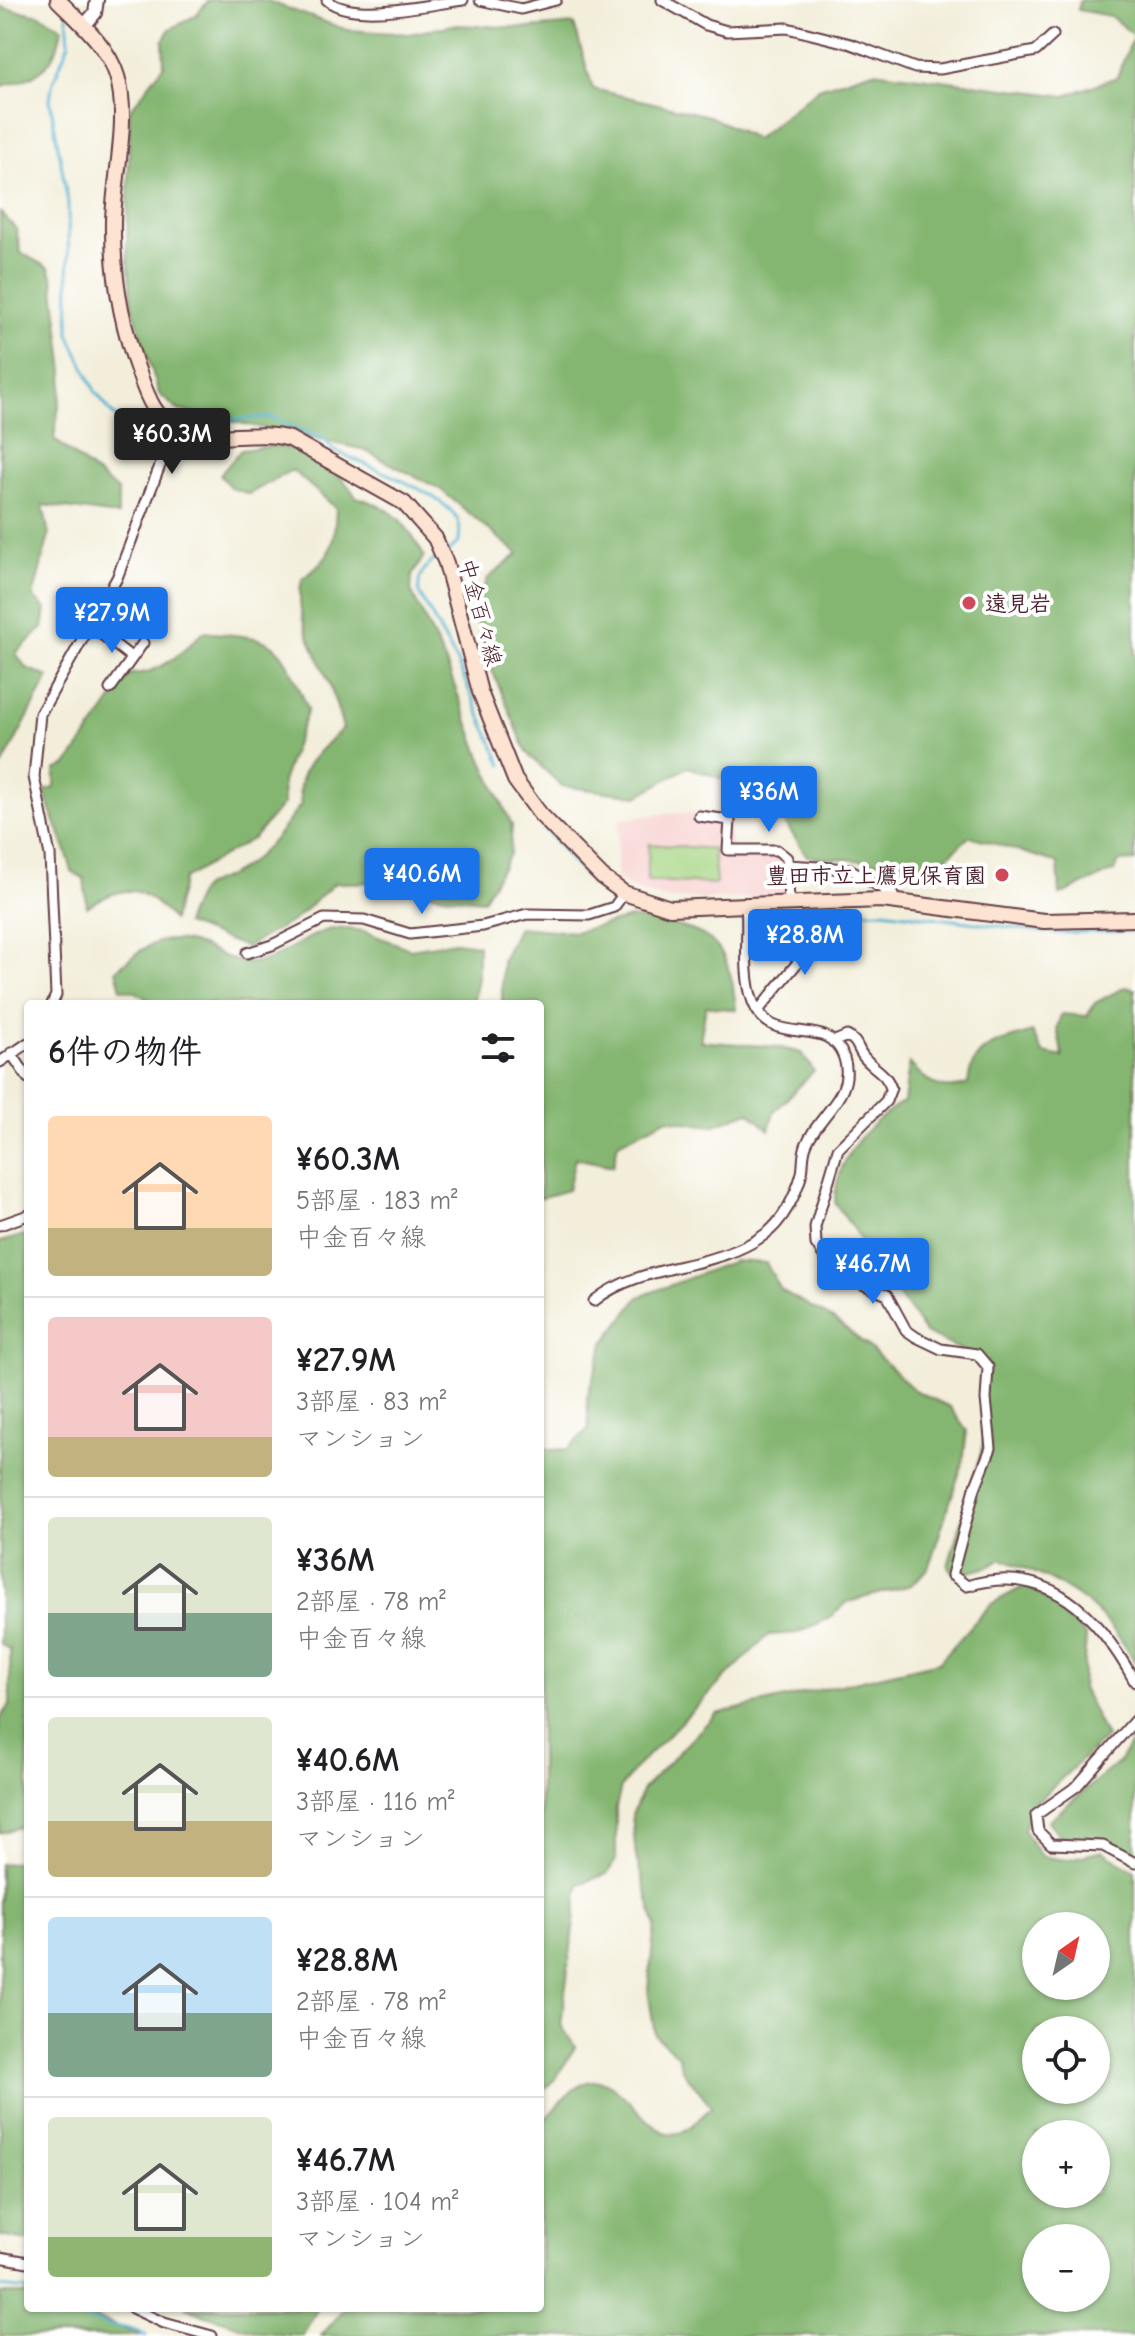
<!DOCTYPE html>
<html lang="ja">
<head>
<meta charset="utf-8">
<style>
  :root { --surface:#fff; --page:#f2f2f2; --text:#202124; --muted:#757577; --line:#e0e0e0; --accent:#1a73e8 }
  body { margin:0; font-family:"Comic Neue","Klee One",sans-serif; background:var(--page); color:var(--text); height:100vh; display:flex; flex-direction:column; font-size:30px; white-space:nowrap }
  * { box-sizing:border-box; margin:0 }
  p { font-size:26px; color:var(--muted) }
  .icon { flex:none; width:44px; height:44px; fill:none; stroke:currentColor; stroke-width:2; stroke-linecap:round; stroke-linejoin:round }
  .map { position:relative; flex:1; overflow:hidden }
  .side { position:absolute; left:24px; top:1000px; width:520px; height:1312px; display:flex; flex-direction:column; background:var(--surface); border-radius:8px; box-shadow:0 2px 6px #0004 }
  .side>* { flex:none }
  .needle { width:52px; rotate:34deg }
  .controls { position:absolute; left:1022px; top:1912px; display:grid; gap:16px }
  .controls a { display:grid; place-items:center; width:88px; height:88px; border-radius:50%; background:var(--surface); box-shadow:0 2px 6px #0004; font-size:40px }
  .price { position:absolute; translate:-50% -68px; padding:0 18px; border-radius:8px; background:var(--accent); color:#fff; font-size:26px; line-height:52px; filter:drop-shadow(0 2px 4px #0008) }
  .price::after { content:''; position:absolute; left:50%; top:48px; width:24px; height:18px; margin-left:-12px; background:inherit; clip-path:polygon(0 0,100% 0,50% 100%) }
  .price.selected { background:#222; color:#fff }
  ul { padding:0; list-style:none }
  li { display:flex; align-items:center; gap:24px; height:200px; padding:0 24px }
  li+li { border-top:2px solid var(--line) }
  li span { display:grid; place-items:center; flex:none; width:224px; height:160px; border-radius:8px; color:#555 }
  li>.icon { margin-inline-start:auto }
  span .icon { width:96px; height:96px; fill:#fffc; stroke-width:1 }
  li b { font-size:34px }
  h2 { display:flex; justify-content:space-between; align-items:center; height:96px; padding:0 24px; font-size:34px }
  .map>svg:first-child { display:block }
</style>
</head>
<body>
<div class="map">
<svg width="1135" height="2336" viewBox="0 0 1135 2336">
  <rect width="100%" height="100%" fill="#fff"/>
  <filter id="ink" filterUnits="userSpaceOnUse"><feTurbulence type="fractalNoise" baseFrequency=".0125" numOctaves="2"/><feDisplacementMap in="SourceGraphic" scale="16" xChannelSelector="R" yChannelSelector="G"/><feConvolveMatrix kernelMatrix="1 2 1 2 8 2 1 2 1" color-interpolation-filters="sRGB"/></filter>
  <filter id="wash" filterUnits="userSpaceOnUse"><feTurbulence type="fractalNoise" baseFrequency=".006" numOctaves="4" result="noise"/><feDisplacementMap in="SourceGraphic" scale="32" xChannelSelector="R" yChannelSelector="G"/><feGaussianBlur stdDeviation="1.8" result="paint"/><feColorMatrix in="noise" values="0 0 0 0 0 0 0 0 0 0 0 0 0 0 0 0 0 1.4 0 .05"/><feComposite in="paint" operator="in"/></filter>
  <g filter="url(#wash)">
    <rect width="100%" height="100%" fill="#f3eeda"/>
    <path fill="#f7d0cf" d="M719,812l9,4 5,41 42,-2 9,5 3,30 -3,8 -113,1 -39,-10 -16,-11 3,-58 40,-6z"/>
    <path fill="#a6d583" stroke="#787a57" stroke-width="2" d="M649,844l64,5 3,35 -69,-3z"/>
    <path fill="#84b671" stroke="#676a4e" stroke-width="2" fill-rule="evenodd" d="M209,0h56l82,30 62,4 44,-9 77,3 44,-4 19,65 116,27 47,23 63,-51 54,-17 192,25 52,-19 17,-42 -24,-19 -32,-6 2,-10h55v861l-16,1 -5,9 -54,24 -2,-32 -88,-27 -34,31 -129,-11 -41,-62 -78,-27 -50,29 -76,-10 -35,-33 -35,-83 -18,-58 14,-34 30,-24 -78,-65 -78,-40 -184,-39 -19,-16 -27,-90 -5,-53 3,-141 34,-45 -1,-24 6,-11 27,-15z
      M0,7l40,8 22,12c-5,38 -25,53 -62,59z
      M0,212l16,17 5,24 28,15 4,11 11,93 -10,67 64,52v24l-75,-10 6,30 -16,62 13,12 -3,19 -27,25 10,15 23,9 -49,93z
      M272,446c31,1 68,23 84,51 38,11 49,24 68,59l-12,20 -1,15 35,72 35,94 31,68 -2,29 -27,46 -40,-4 -55,-14 -53,1 -41,37 -48,27 -61,-23c21,-58 23,-30 63,-60 22,-16 38,-39 53,-60 -8,-35 19,-53 42,-76 -5,-16 -9,-33 -15,-48 -14,-35 -35,-63 -26,-101 31,-22 32,-34 34,-71l-44,-38 -43,24 -18,-6 -11,-13 21,-25z
      M203,632c78,7 74,5 105,77l-26,73 1,22 -29,34 -70,41 -11,41c-30,-35 -48,-37 -86,-13l-3,-29 -12,-6c-6,-29 -21,-53 -27,-82l10,-2v-18l12,-5 63,-91c30,1 53,-22 73,-42z
      M630,918c71,11 99,11 106,92l-30,-4 -6,35 77,6 24,6 13,18 -40,41 -5,18 -20,-18 -37,14 -46,-7 -48,24 -5,23 -38,-8 -7,32 -28,8v-194h-38v-44l16,-33 57,5z
      M339,928l24,3 47,18 45,-7 23,3v33l-5,26h-319l-18,-12 -15,-3 -5,-19c34,-29 51,-40 94,-20 10,5 25,12 36,13 34,1 59,-32 93,-35z
      M1125,987l10,2v674c-33,-61 -71,-79 -133,-104l-14,8 -33,9 -7,-10 34,-117 4,-28 -5,-25 6,-34 -62,-29 -90,-130c0,-44 32,-80 69,-101l5,-39c18,19 32,31 59,21 4,-41 30,-40 64,-52l11,21 20,4 -6,-29 4,-14 26,2 8,-13z
      M28,1234v591l-28,8v-114l10,-14v-55l-10,-7v-401z
      M734,1261l32,2 15,27 52,29 36,28 45,43 36,17 17,24 -4,31 -31,95 -5,13 -16,15 -63,17 -20,17 -31,14 -29,2 -130,130 -17,22 -5,20v53l-9,14 -28,10 -18,141 14,22 -19,31 -16,15v-648l10,5 18,-1 21,-21 -2,-31 17,-54 35,-46z
      M1025,1586l43,26 18,25 -4,51 24,49 -75,70 -7,24 17,25 24,4 37,-9 33,20v465h-814l24,-28h195v-183c12,-12 29,-36 45,-42 36,-16 60,58 93,50 11,-2 24,-18 34,-26l-31,-39 -2,-11 -24,-22 -7,-46 7,-65 -19,-67 -4,-42 11,-26 73,-75 223,-52 52,-58zM1036,1926h60v60h-60zM1036,2030h60v60h-60zM1036,2134h60v60h-60zM1036,2238h60v60h-60z
      M1135,1737v116l-28,-13 -47,-4 -12,-15 72,-60z
      M28,1861v380l-28,-5v-372z
      M0,2294h28v14h43l71,28h-142z
      M185,2308h133l-16,28 -41,-3z"/>
    <g fill="none" stroke-linecap="round" stroke-linejoin="round">
      <path stroke="#51b0d0" stroke-width="3" d="M67,16l2,27 -17,42 -2,15 18,103 1,131 26,57 19,25 19,9h28
        M176,423l94,-6 55,23 7,9c31,16 99,39 121,64 8,8 7,18 6,29l-13,12
        M440,557c-16,8 -23,19 -21,36l36,65 47,107
        M544,828l40,47 30,27 66,17 203,-8 171,22 81,-2
        M0,2287l28,3
        M69,2308c28,23 57,14 77,28"/>
    </g>
  </g>
  <g filter="url(#ink)">
    <g fill="none" stroke-linecap="round" stroke-linejoin="round">
      <defs>
        <path id="minor" d="M327,0c26,23 103,4 136,0
          M480,0l41,9 35,-9
          M662,0l44,25 21,6 60,-3 64,16 64,24 25,1 96,-18 17,-16
          M91,626l40,31
          M110,689l33,-46
          M699,816l31,4 -2,30h49l10,8 2,45
          M788,865l62,4 43,26v6
          M247,953l25,-8 52,-26 40,1 46,14 73,-8 44,-12 62,1 25,-8 10,-14
          M52,1004l4,-9 -6,-140 -16,-78 6,-63 77,-136 57,-149
          M758,1011l45,-55 40,-28
          M833,1042l14,-6c11,5 10,12 16,20 9,12 23,16 28,32l-5,13 -48,48 -23,78 1,17 19,28 52,23 19,35 10,7 25,12 36,5 11,13 -2,32 5,49 -16,40 -23,87 15,11c81,-25 132,30 168,96
          M11,1053l17,25
          M0,1062l28,-19
          M0,1225l28,-10
          M594,1301c47,-39 121,-30 170,-66 19,-13 32,-40 38,-62 2,-9 0,-20 5,-30 12,-29 49,-48 37,-85 -15,-46 -73,-7 -91,-56 -11,-29 -4,-67 -7,-98
          M1135,1720l-58,66 -41,29 2,16 13,13 52,2 32,17
          M0,2257l28,5
          M132,2308l32,15 48,13"/>
        <path id="tertiary" d="M84,26l11,-13 2,-13"/>
        <path id="secondary" d="M58,0c22,22 50,46 59,76 13,41 -3,102 -4,145 -1,53 9,106 27,155 7,20 16,44 37,54 34,16 76,-2 113,9l114,64 31,35 11,25 34,129 35,88 25,34 62,63 22,16 46,15 212,-8 162,21 91,-2"/>
      </defs>
      <use href="#minor" stroke="#633e45" stroke-width="13"/>
      <use href="#tertiary" stroke="#633e45" stroke-width="16"/>
      <use href="#secondary" stroke="#633e45" stroke-width="18"/>
      <use href="#minor" stroke="#fff" stroke-width="9"/>
      <use href="#tertiary" stroke="#fff" stroke-width="12"/>
      <use href="#secondary" stroke="#fde3d1" stroke-width="14"/>
    </g>
  </g>
  <g fill="#d1495b" stroke="#fff" stroke-width="3">
    <circle cx="969" cy="603" r="8"/>
    <circle cx="1002" cy="875" r="8"/>
  </g>
  <g text-anchor="middle" stroke-width="8" stroke-linejoin="round" paint-order="stroke">
    <g font-size="22" font-weight="bold" fill="#4a1f2b" stroke="#fff" text-anchor="start">
      <text x="985" y="611">遠見岩</text>
      <text x="986" y="883" text-anchor="end">豊田市立上鷹見保育園</text>
    </g>
    <g font-size="22" fill="#4a1f2b" stroke="#fff">
      <text transform="translate(481 612) rotate(75)" y="8">中金百々線</text>
    </g>
  </g>
</svg>
<div class="controls">
<a><svg class="needle" viewBox="-14 -14 28 28"><path d="M0-13l5 13h-10z" fill="#e53935"/><path d="M0 13l5-13h-10z" fill="#757577"/></svg></a>
<a><svg class="icon" aria-label="locate" viewBox="0 0 24 24"><circle cx="12" cy="12" r="6"/><path d="M12 2v4M12 18v4M2 12h4M18 12h4"/></svg></a>
<a>+</a>
<a>−</a>
</div>
<b class="price selected" style="left:172px;top:476px">¥60.3M</b>
<b class="price" style="left:112px;top:655px">¥27.9M</b>
<b class="price" style="left:769px;top:834px">¥36M</b>
<b class="price" style="left:422px;top:916px">¥40.6M</b>
<b class="price" style="left:805px;top:977px">¥28.8M</b>
<b class="price" style="left:873px;top:1306px">¥46.7M</b>
<section class="side">
<h2>6件の物件<svg class="icon" aria-label="filters" viewBox="0 0 24 24"><path d="M4 7h16M4 17h16"/><circle cx="9" cy="7" r="2"/><circle cx="15" cy="17" r="2"/></svg></h2>
<ul>
<li><span style="background:linear-gradient(#ffd9b3 70%,#c2b280 0)"><svg class="icon" aria-label="home" viewBox="0 0 24 24"><path d="M3 11l9-7 9 7M6 9v11h12V9"/></svg></span><div><b>¥60.3M</b><p>5部屋 · 183 m²</p><p>中金百々線</p></div></li>
<li><span style="background:linear-gradient(#f6c9c9 75%,#c2b280 0)"><svg class="icon" aria-label="home" viewBox="0 0 24 24"><path d="M3 11l9-7 9 7M6 9v11h12V9"/></svg></span><div><b>¥27.9M</b><p>3部屋 · 83 m²</p><p>マンション</p></div></li>
<li><span style="background:linear-gradient(#dfe7d0 60%,#7fa58c 0)"><svg class="icon" aria-label="home" viewBox="0 0 24 24"><path d="M3 11l9-7 9 7M6 9v11h12V9"/></svg></span><div><b>¥36M</b><p>2部屋 · 78 m²</p><p>中金百々線</p></div></li>
<li><span style="background:linear-gradient(#dfe7d0 65%,#c2b280 0)"><svg class="icon" aria-label="home" viewBox="0 0 24 24"><path d="M3 11l9-7 9 7M6 9v11h12V9"/></svg></span><div><b>¥40.6M</b><p>3部屋 · 116 m²</p><p>マンション</p></div></li>
<li><span style="background:linear-gradient(#bfe0f5 60%,#7fa58c 0)"><svg class="icon" aria-label="home" viewBox="0 0 24 24"><path d="M3 11l9-7 9 7M6 9v11h12V9"/></svg></span><div><b>¥28.8M</b><p>2部屋 · 78 m²</p><p>中金百々線</p></div></li>
<li><span style="background:linear-gradient(#dfe7d0 75%,#8fb573 0)"><svg class="icon" aria-label="home" viewBox="0 0 24 24"><path d="M3 11l9-7 9 7M6 9v11h12V9"/></svg></span><div><b>¥46.7M</b><p>3部屋 · 104 m²</p><p>マンション</p></div></li>
</ul>
</section>
</div>
</body>
</html>
